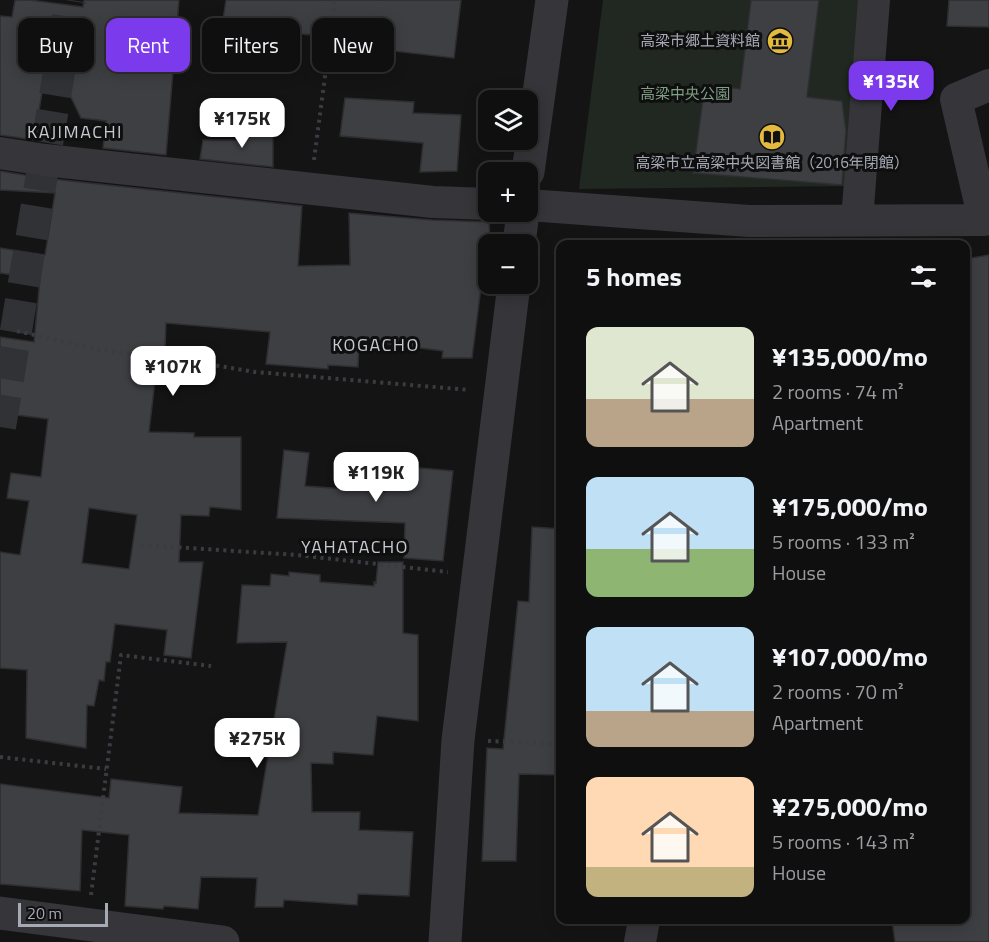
<!DOCTYPE html>
<html lang="en">
<head>
<meta charset="utf-8">
<style>
  :root { --surface:#0f0f10; --page:#1d1d1e; --text:#f1f3f6; --muted:#9b9c9f; --line:#2f2f30; --accent:#7c3aed }
  body { margin:0; font-family:"Titillium Web","Noto Sans JP",sans-serif; background:var(--page); color:var(--text); height:100vh; display:flex; flex-direction:column; font-size:22px; white-space:nowrap }
  * { box-sizing:border-box; margin:0 }
  p { font-size:20px; color:var(--muted) }
  .icon { flex:none; width:33px; height:33px; fill:none; stroke:currentColor; stroke-width:2; stroke-linecap:round; stroke-linejoin:round }
  .map { position:relative; flex:1; overflow:hidden }
  .details { position:absolute; left:556px; top:240px; width:414px; height:684px; display:flex; flex-direction:column; background:var(--surface); border-radius:12px; box-shadow:0 3px 15px #0003,0 0 0 2px var(--line) }
  .details>* { flex:none }
  .hud { position:absolute; left:18px; top:18px; width:448px; height:54px; display:flex; gap:12px }
  .buttons { position:absolute; left:478px; top:90px; display:grid; gap:12px }
  .buttons a { display:grid; place-items:center; width:60px; height:60px; border-radius:12px; background:var(--surface); box-shadow:0 3px 15px #0003,0 0 0 2px var(--line); font-size:30px }
  .scale { position:absolute; left:18px; bottom:15px; width:90px; box-sizing:border-box; padding-left:6px; border:3px solid #a6aab5; border-top:0; font-size:16px; line-height:21px; white-space:nowrap; color:#a6aab5; -webkit-text-stroke:4px #0f0f10; paint-order:stroke }
  .price { position:absolute; translate:-50% -51px; padding:0 14px; border-radius:12px; background:#fff; color:#222; font-size:20px; line-height:39px; filter:drop-shadow(0 2px 3px #0008) }
  .price::after { content:''; position:absolute; left:50%; top:36px; width:18px; height:14px; margin-left:-9px; background:inherit; clip-path:polygon(0 0,100% 0,50% 100%) }
  .price.selected { background:var(--accent); color:#fff }
  ul { padding:0; list-style:none }
  li { display:flex; align-items:center; gap:18px; height:150px; padding:0 30px }
  li span { display:grid; place-items:center; flex:none; width:168px; height:120px; border-radius:12px; color:#555 }
  li>.icon { margin-inline-start:auto }
  span .icon { width:72px; height:72px; fill:#fffc; stroke-width:1 }
  li b { font-size:26px }
  h2 { display:flex; justify-content:space-between; align-items:center; height:72px; padding:0 30px; font-size:26px }
  .pill { padding:0 21px; border-radius:12px; background:var(--surface); box-shadow:0 3px 15px #0003,0 0 0 2px var(--line); font-size:21px; line-height:54px }
  .pill.selected { background:var(--accent); color:#fff }
  .map>svg:first-child { display:block }
</style>
</head>
<body>
<div class="map">
<svg width="989" height="942" viewBox="0 0 989 942">
  <rect width="100%" height="100%" fill="#141415"/>
  <path fill="#202821" d="M603,0h259l-10,186 -273,3z"/>
  <path fill="#3e3f42" stroke="#2e2e31" stroke-width="1.5" fill-rule="evenodd" d="M15,0h15l53,7 1,-7h95l-13,155 -63,-7 3,-27 -25,-3 -32,-66 -15,88 -34,-5v-119l12,1z
    M226,0h235l-7,58 -86,-10 -2,19 -29,-2 4,-27 -119,-12z
    M751,0h68l-12,97 35,4 4,30 -4,54 -149,-12 12,-89 35,5z
    M949,0h40v27l-42,-1z
    M345,98l69,4 -1,11 48,2 -4,56 -37,1 3,-29 -83,-7z
    M273,128v39l-73,-8 3,-19h37v-10z
    M0,171l43,7 259,28 -4,60 52,-1 -1,-52 83,7 57,2 1,18h-3l-15,118h-30l1,-7 -84,-11 -1,27 -30,-2v4l-62,-5 4,-32 -104,-9 -1,24h-6l-10,85 45,1v4h47v73l-31,-3 -1,9 -28,-1 -2,47h24l-12,96 -27,-3 3,-25 -52,-6 -5,38h-4l-2,19 -5,-1 -5,26 -7,-1 -1,43 -60,-10 1,-68 -27,-2v-116l20,3 9,-54 -22,-3 4,-25 30,4 7,-58 -48,-6v-76l34,5 6,-63 -40,-6v-25l45,7 10,-62 -55,-3zM89,508l48,7 -8,54 -47,-6z
    M989,255v687h-94l-3,-22h74v-661z
    M284,450l25,3 -4,33 80,6 3,-27 65,6 -10,90 -39,-3 1,-35 -128,-5z
    M532,527l29,2v246l-42,-1 -3,87h-34l5,-113 16,1 15,-148 11,1z
    M378,562h25v71l15,2v86l-41,-5 -4,39 -40,-3v12l-22,-1 1,49h48l-1,18 54,2 -4,64 -51,-2 -1,11 -73,-5 -1,7h-28l2,-29 -56,-1 -3,32 -34,-3 -1,3 -38,-3 4,-71 -47,-5 -2,61 -80,-7v-100l109,14 2,-19 71,8 -3,26 79,2 29,-173 -50,1 5,-58 28,1 1,-12 18,2v-4l31,3v7l54,4v-4l2,1z"/>
  <g fill="none" stroke-linecap="round" stroke-linejoin="round">
    <path stroke="#313235" stroke-width="32" stroke-dasharray="32 16" stroke-linecap="butt" d="M0,427l71,-427"/>
    <path stroke="#3b3c41" stroke-width="4" stroke-dasharray="3 4.5" stroke-linecap="butt" d="M314,160l21,-160
      M17,331l82,19 78,9 78,13 215,18
      M141,545l156,10 151,17
      M488,741l73,3
      M0,757l106,12
      M91,895l30,-240 90,11"/>
    <path stroke="#35353a" stroke-width="32" d="M0,153l45,7 388,42 56,2
      M528,205l221,16 235,-1 -28,-121 33,-14
      M857,220l17,-220
      M640,942l4,-22"/>
    <path stroke="#35353a" stroke-width="33" d="M528,172l24,-172
      M519,244l4,-32
      M0,913l223,29
      M445,942l13,-202 56,-456"/>
  </g>
  <defs>
    <symbol id="museum-disc" viewBox="-11 -11 22 22"><circle r="9.5" fill="#e4ba3d" stroke="#0f0f10"/><path d="M0-6L6-3V-2H-6V-3ZM-5-1h2V3h-2ZM-1-1h2V3h-2ZM3-1h2V3H3ZM-6 4H6V6H-6Z" fill="#111"/></symbol>
    <symbol id="library-disc" viewBox="-11 -11 22 22"><circle r="9.5" fill="#e4ba3d" stroke="#0f0f10"/><path d="M-6-4Q-3-5.5-.7-3.5V5Q-3 3-6 4ZM6-4Q3-5.5 .7-3.5V5Q3 3 6 4Z" fill="#111"/></symbol>
  </defs>
  <g fill-rule="evenodd">
    <use href="#museum-disc" x="765" y="26" width="30" height="30"/>
    <use href="#library-disc" x="757" y="122" width="30" height="30"/>
  </g>
  <g text-anchor="middle" stroke-width="6" stroke-linejoin="round" paint-order="stroke">
    <g font-size="15" fill="#a6aab5" stroke="#0f0f10" text-anchor="end">
      <text x="760" y="46">高梁市郷土資料館</text>
      <text x="772" y="168" text-anchor="middle">高梁市立高梁中央図書館（2016年閉館）</text>
    </g>
    <g font-size="15" fill="#7f9e83" stroke="#0f0f10">
      <text x="685" y="99">高梁中央公園</text>
    </g>
    <g font-size="18" letter-spacing="1.5" fill="#c7c9d1" stroke="#0f0f10">
      <text x="75" y="138">KAJIMACHI</text>
      <text x="376" y="351">KOGACHO</text>
      <text x="355" y="553">YAHATACHO</text>
    </g>
  </g>
</svg>
<div class="buttons">
<a><svg class="icon" aria-label="layers" viewBox="0 0 24 24"><path d="M12 4l9 5-9 5-9-5zM3 14l9 5 9-5"/></svg></a>
<a>+</a>
<a>−</a>
</div>
<div class="scale">20 m</div>
<b class="price selected" style="left:891px;top:112px">¥135K</b>
<b class="price" style="left:242px;top:149px">¥175K</b>
<b class="price" style="left:173px;top:397px">¥107K</b>
<b class="price" style="left:376px;top:503px">¥119K</b>
<b class="price" style="left:257px;top:769px">¥275K</b>
<div class="hud">
<a class="pill">Buy</a>
<a class="pill selected">Rent</a>
<a class="pill">Filters</a>
<a class="pill">New</a>
</div>
<section class="details">
<h2>5 homes<svg class="icon" aria-label="filters" viewBox="0 0 24 24"><path d="M4 7h16M4 17h16"/><circle cx="9" cy="7" r="2"/><circle cx="15" cy="17" r="2"/></svg></h2>
<ul>
<li><span style="background:linear-gradient(#dfe7d0 60%,#b9a48a 0)"><svg class="icon" aria-label="home" viewBox="0 0 24 24"><path d="M3 11l9-7 9 7M6 9v11h12V9"/></svg></span><div><b>¥135,000/mo</b><p>2 rooms · 74 m²</p><p>Apartment</p></div></li>
<li><span style="background:linear-gradient(#bfe0f5 60%,#8fb573 0)"><svg class="icon" aria-label="home" viewBox="0 0 24 24"><path d="M3 11l9-7 9 7M6 9v11h12V9"/></svg></span><div><b>¥175,000/mo</b><p>5 rooms · 133 m²</p><p>House</p></div></li>
<li><span style="background:linear-gradient(#bfe0f5 70%,#b9a48a 0)"><svg class="icon" aria-label="home" viewBox="0 0 24 24"><path d="M3 11l9-7 9 7M6 9v11h12V9"/></svg></span><div><b>¥107,000/mo</b><p>2 rooms · 70 m²</p><p>Apartment</p></div></li>
<li><span style="background:linear-gradient(#ffd9b3 75%,#c2b280 0)"><svg class="icon" aria-label="home" viewBox="0 0 24 24"><path d="M3 11l9-7 9 7M6 9v11h12V9"/></svg></span><div><b>¥275,000/mo</b><p>5 rooms · 143 m²</p><p>House</p></div></li>
</ul>
</section>
</div>
</body>
</html>
